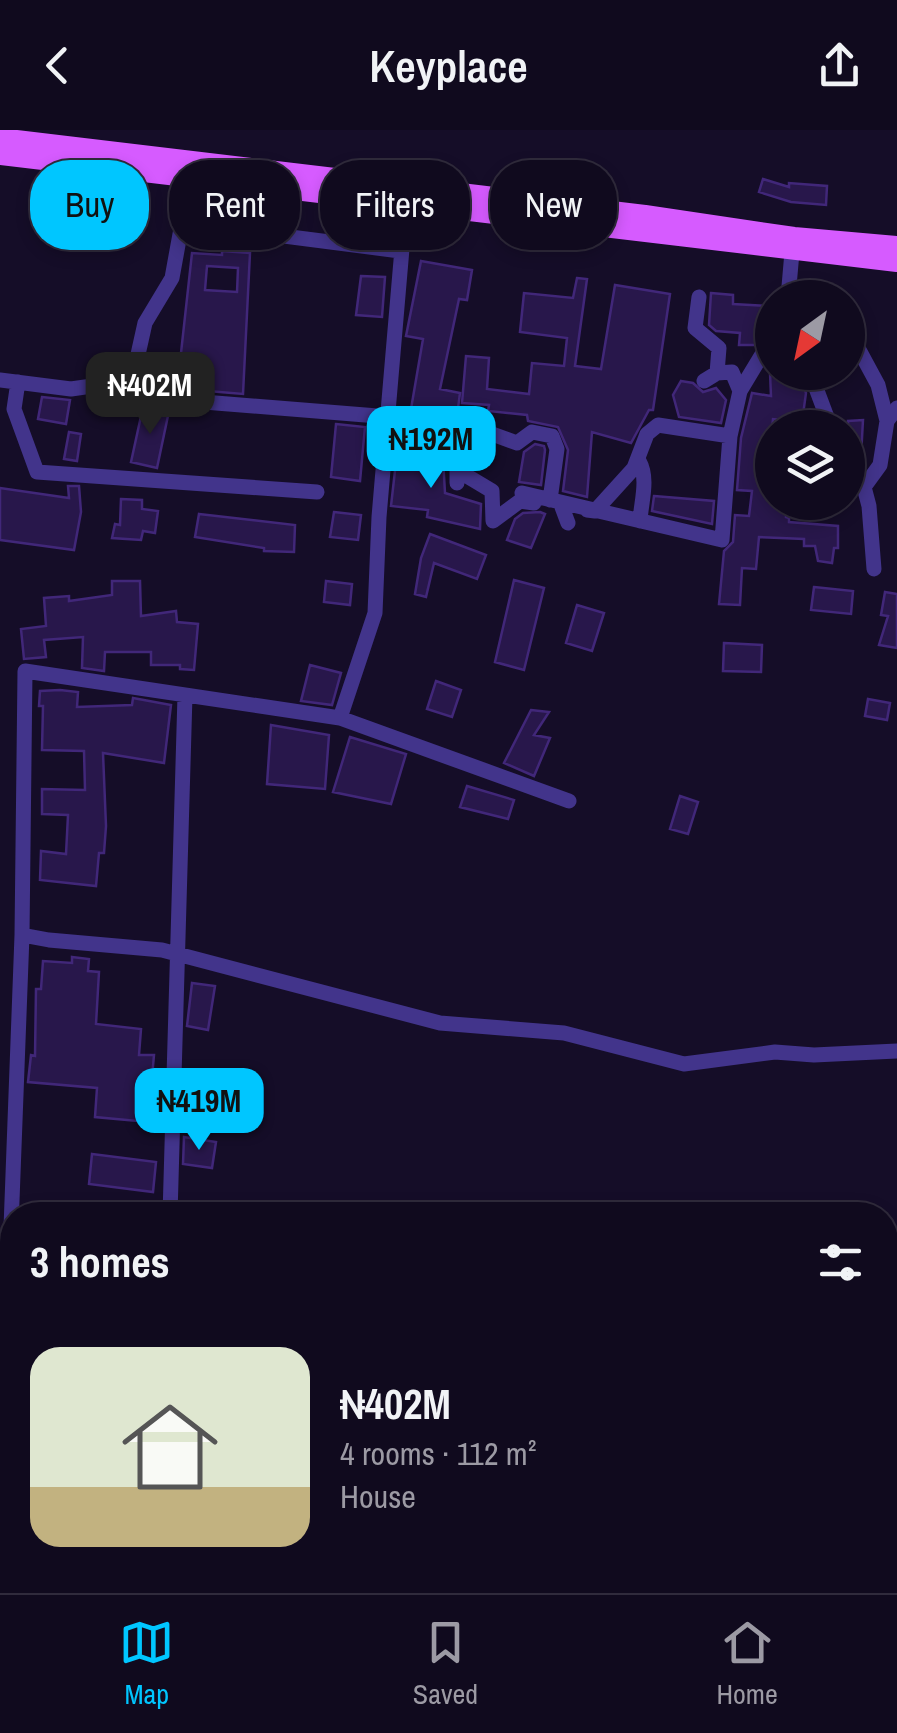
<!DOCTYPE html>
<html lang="en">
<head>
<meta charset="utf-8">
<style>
  :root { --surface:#100a1e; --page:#1e182b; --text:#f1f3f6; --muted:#9c9aa4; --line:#302b3c; --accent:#00c6ff }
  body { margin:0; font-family:"Archivo Narrow",sans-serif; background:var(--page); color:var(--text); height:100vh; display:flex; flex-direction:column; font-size:38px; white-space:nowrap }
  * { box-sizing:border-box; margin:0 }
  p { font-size:32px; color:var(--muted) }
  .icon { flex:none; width:55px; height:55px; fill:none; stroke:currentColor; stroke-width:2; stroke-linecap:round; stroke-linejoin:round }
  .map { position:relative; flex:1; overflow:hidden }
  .details { position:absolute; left:0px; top:1072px; width:898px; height:392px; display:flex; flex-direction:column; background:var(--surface); border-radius:40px 40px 0 0; box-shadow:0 5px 15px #0003,0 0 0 2px var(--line) }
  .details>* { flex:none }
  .top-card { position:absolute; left:30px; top:30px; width:838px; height:90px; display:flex; gap:20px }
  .needle { width:65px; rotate:213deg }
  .buttons { position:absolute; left:755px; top:150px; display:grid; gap:20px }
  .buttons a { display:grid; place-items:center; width:110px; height:110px; border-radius:50%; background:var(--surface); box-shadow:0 5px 15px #0003,0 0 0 2px var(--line); font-size:50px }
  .price { position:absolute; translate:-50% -85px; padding:0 22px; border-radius:20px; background:var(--accent); color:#111; font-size:32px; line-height:65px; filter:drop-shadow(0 2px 5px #0008) }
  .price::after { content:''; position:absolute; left:50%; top:60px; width:30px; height:22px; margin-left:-15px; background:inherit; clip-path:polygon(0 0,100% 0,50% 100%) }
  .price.on { background:#222; color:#fff }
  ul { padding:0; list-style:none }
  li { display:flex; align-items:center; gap:30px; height:250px; padding:0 30px }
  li+li { border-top:2px solid var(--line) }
  li span { display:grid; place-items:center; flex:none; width:280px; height:200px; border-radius:30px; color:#555 }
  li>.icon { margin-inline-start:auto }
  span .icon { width:120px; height:120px; fill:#fffc; stroke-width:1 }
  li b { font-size:42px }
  h2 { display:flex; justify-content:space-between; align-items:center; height:120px; padding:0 30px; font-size:42px }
  .tag { padding:0 35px; border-radius:40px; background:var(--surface); box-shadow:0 5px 15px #0003,0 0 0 2px var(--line); font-size:35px; line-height:90px }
  .tag.on { background:var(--accent); color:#111 }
  header { display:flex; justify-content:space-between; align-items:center; height:130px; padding:0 30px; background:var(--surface); font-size:45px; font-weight:600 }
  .tabs { display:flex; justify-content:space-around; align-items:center; height:140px; border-top:2px solid var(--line); background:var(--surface); font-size:28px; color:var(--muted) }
  .tabs a { display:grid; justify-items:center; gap:5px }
  .tabs .on { color:var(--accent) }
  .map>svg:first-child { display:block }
</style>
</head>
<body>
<header><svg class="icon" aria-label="back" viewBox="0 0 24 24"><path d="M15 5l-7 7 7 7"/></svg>Keyplace<svg class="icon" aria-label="share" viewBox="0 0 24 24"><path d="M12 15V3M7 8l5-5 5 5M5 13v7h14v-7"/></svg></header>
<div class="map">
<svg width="897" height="1463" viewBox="0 0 897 1463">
  <rect width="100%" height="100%" fill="#150d28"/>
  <path fill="#28174b" stroke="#412779" stroke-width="2.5" fill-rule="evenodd" d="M763,49l26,8v-4l38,3 -1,19 -35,-3 -32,-10z
    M222,121l28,2 -7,141 -59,-5v-18h-5l13,-118 30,2zM207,136l31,2 -1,24 -32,-2z
    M421,131l51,9 -5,30 -8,-1 -19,90 20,4 -3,23 -46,-7 12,-70 -17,-3z
    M361,146l24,1 -3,40 -26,-2z
    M577,148l10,1 -12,87 26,3 14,-84 55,9 -17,116h-4l-18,33 -39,-11 -5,65 -24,-6 5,-41 -10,-23 -30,-6 -1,-6 -39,-4 1,-6 -27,-2 4,-47 23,2 -2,31 42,5 3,-31 32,3 3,-28 -47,-6 4,-39 49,5z
    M711,163l22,2v9l36,2 -3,23 -11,16h-16l1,-12 -24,-2 -7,-6z
    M770,243l29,2 7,18 -4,29 -29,-3 -5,45 4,1v37h15l-1,15 3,1v4l49,4v22h-4l-2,15 -14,-2 -3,-15h-11v-7l-45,-2 -3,32 -14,-1 -2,37 -21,-1 5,-53 9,-9 2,-27 14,1 3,-25 -15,-1 4,-52 11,-45 19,3z
    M681,251l12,2 10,9 13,-4 10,12 -5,23 -42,-6 -6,-22z
    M42,267l28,3 -4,24 -28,-5z
    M143,277l26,4 -12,57 -26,-6z
    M863,290l-2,36 -13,-2v-33z
    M336,294l29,3 -5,54 -29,-4z
    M69,302l12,2 -4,27 -13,-2z
    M535,314l9,2 1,4 -4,35 -22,-3 5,-30z
    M397,323l46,5 2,35 36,11 -1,25 -53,-12 1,-7 -37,-4z
    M68,356h11l2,26 -7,38 -74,-10v-52l69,10z
    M654,366l60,5 -2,23 -60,-13z
    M121,369l21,1v9l16,2 -3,22 -12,-2 -2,9 -29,-2 3,-14 5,1z
    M334,382l27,3 -3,25 -28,-3z
    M540,382l5,2 -14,34 -24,-8 8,-21 8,-6z
    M199,384l96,11 -1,27 -30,-1v-3l-69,-11z
    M430,404l56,21 -9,24 -43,-16 -8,34 -11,-3 6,-36z
    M514,450l30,8 -20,82 -29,-8z
    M112,451h28l1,35 35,-5 1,11 21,2 -4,46 -14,-1v-4h-29v-13h-46l-1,19 -22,-3 1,-31 -39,3 2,17 -22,2 -3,-30 25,-3 -2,-28 25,-2v5l43,-6z
    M326,451l26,3 -2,21 -26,-3z
    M814,457l39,4 -2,23 -40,-4z
    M885,462l12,2v54l-18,-3 9,-29 -7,-1z
    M577,475l27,8 -12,38 -26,-8z
    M724,513l38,2 -1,27 -38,-1z
    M310,535l31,8 -9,32 -31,-4z
    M436,551l25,9 -9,27 -25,-8z
    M60,560l18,2 -1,15 55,-2 1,-7 38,7 -7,58 -61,-10 3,73 -2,27h-5l-3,33 -56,-6 1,-29 25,3 2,-39 -26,-1v-25l43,1 -1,-39 -42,-1 1,-44h-4l1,-15z
    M868,569l22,4 -3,17 -22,-4z
    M531,580l18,2 -15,23 16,3 -16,38 -30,-13z
    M271,595l58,10 -4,54 -58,-5z
    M350,607l56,17 -15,50 -58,-12z
    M467,656l47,14 -6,19 -48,-12z
    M680,666l18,6 -10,32 -18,-5z
    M72,827l17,2 -1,12 11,1 -3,52 45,5 -2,26h15l-6,67 -53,-5 2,-29 -69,-6 3,-27 4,1 1,-67h5l2,-28 29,2z
    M192,853l23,3 -7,44 -21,-4z
    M184,1007l32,5 -4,26 -29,-4z
    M92,1024l64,8 -3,30 -64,-8z"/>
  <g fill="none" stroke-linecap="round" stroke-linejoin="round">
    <path stroke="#42348b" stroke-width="15" d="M182,93l218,28
      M699,167l-4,31 24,20 -2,25
      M788,168l4,-46
      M858,218l20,37 9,36
      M810,242l21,56
      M0,250l71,9 28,-4 55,13 -19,-30 10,-45 27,-45 10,-55 14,-44
      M704,251l13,-8 15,-1 8,19
      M18,252l-4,27 23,63 280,20
      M154,268l236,19 94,14 33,12 15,-11 20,4 5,13 -7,51
      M432,293l25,35v25
      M639,331c10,18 2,41 1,60
      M457,340l35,21 1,30 27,-20 14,2
      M848,347l16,10 5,19 5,63
      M864,357l16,-22 7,-44 10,-13
      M522,363l200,47 8,-104 10,-45 32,-53
      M562,377l6,16
      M587,380l8,1 39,-43 13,-34 11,-9 72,11
      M340,588l35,-105 4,-96 27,-315
      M22,805l3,-264 315,47 229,83
      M170,1085l15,-520
      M885,1373l12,-6
      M0,1390l22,-585 27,5 113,10 278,73 124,10 120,31 91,-12 39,3 83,-4
      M156,1463l1,-11
      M775,1463l4,-11"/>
    <path stroke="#d65bff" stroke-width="20" d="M0,8l645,77 149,22 103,9
      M0,25l897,107"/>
  </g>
</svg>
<div class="buttons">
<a><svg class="needle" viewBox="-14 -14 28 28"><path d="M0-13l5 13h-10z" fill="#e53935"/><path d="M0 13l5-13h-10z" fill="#9c9aa4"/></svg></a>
<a><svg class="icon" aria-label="layers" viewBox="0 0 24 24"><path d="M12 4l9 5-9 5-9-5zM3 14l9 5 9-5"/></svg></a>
</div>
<b class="price on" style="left:150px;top:307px">₦402M</b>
<b class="price" style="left:431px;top:361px">₦192M</b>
<b class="price" style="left:199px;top:1023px">₦419M</b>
<div class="top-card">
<a class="tag on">Buy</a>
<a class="tag">Rent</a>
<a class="tag">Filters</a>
<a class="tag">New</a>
</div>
<section class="details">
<h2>3 homes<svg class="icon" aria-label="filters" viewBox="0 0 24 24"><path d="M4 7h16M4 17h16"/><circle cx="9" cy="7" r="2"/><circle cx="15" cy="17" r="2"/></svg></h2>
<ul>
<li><span style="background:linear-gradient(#dfe7d0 70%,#c2b280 0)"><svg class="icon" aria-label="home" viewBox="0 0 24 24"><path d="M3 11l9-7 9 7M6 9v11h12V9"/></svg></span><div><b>₦402M</b><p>4 rooms · 112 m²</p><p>House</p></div></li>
</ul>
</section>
</div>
<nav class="tabs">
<a class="on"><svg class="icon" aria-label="map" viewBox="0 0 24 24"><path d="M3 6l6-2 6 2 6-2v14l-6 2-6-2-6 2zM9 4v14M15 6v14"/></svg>Map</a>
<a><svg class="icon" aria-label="saved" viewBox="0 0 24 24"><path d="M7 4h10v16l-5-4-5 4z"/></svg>Saved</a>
<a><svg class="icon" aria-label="home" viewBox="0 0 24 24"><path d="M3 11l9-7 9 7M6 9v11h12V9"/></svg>Home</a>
</nav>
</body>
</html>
